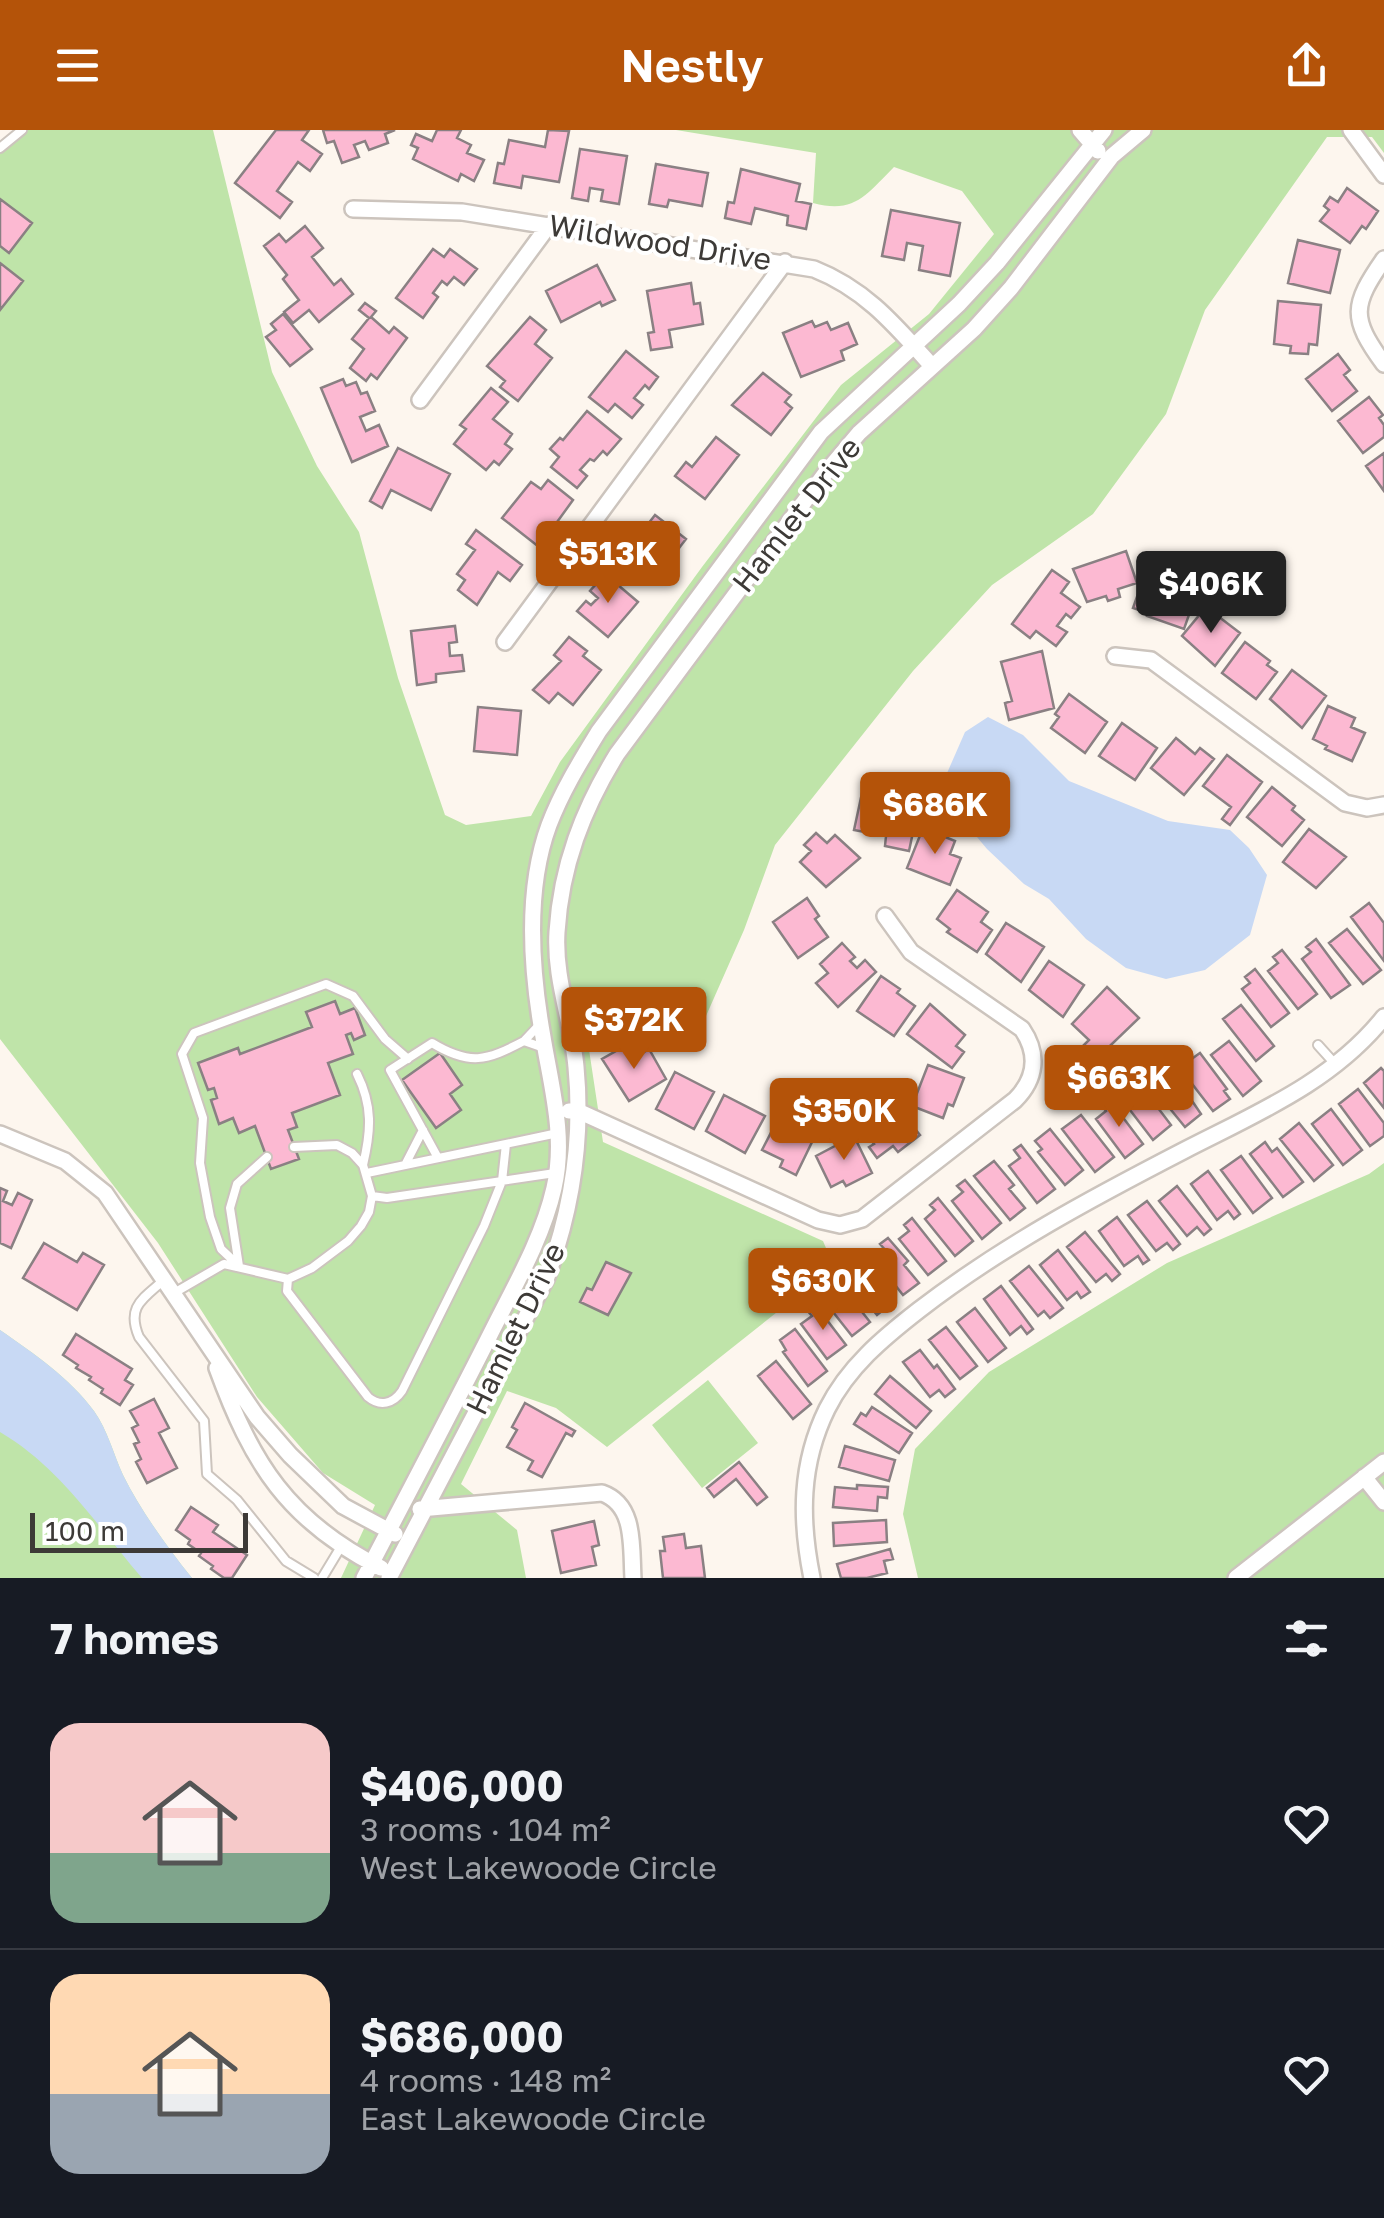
<!DOCTYPE html>
<html lang="en">
<head>
<meta charset="utf-8">
<style>
  :root { --surface:#171b24; --page:#242831; --text:#f1f3f6; --muted:#9ea1a6; --line:#363941; --accent:#b45309 }
  body { margin:0; font-family:"Golos Text",sans-serif; background:var(--page); color:var(--text); height:100vh; display:flex; flex-direction:column; font-size:38px; white-space:nowrap }
  * { box-sizing:border-box; margin:0 }
  p { font-size:32px; color:var(--muted) }
  .icon { flex:none; width:55px; height:55px; fill:none; stroke:currentColor; stroke-width:2; stroke-linecap:round; stroke-linejoin:round }
  .map { position:relative; height:1448px; overflow:hidden }
  .drawer { display:flex; flex-direction:column; background:var(--surface); flex:1 }
  .drawer>* { flex:none }
  .scale { position:absolute; left:30px; bottom:25px; width:218px; box-sizing:border-box; padding-left:10px; border:5px solid #3d3a37; border-top:0; font-size:28px; line-height:35px; white-space:nowrap; color:#3d3a37; -webkit-text-stroke:8px #fff; paint-order:stroke }
  .price { position:absolute; translate:-50% -85px; padding:0 22px; border-radius:10px; background:var(--accent); color:#fff; font-size:32px; line-height:65px; filter:drop-shadow(0 2px 5px #0008) }
  .price::after { content:''; position:absolute; left:50%; top:60px; width:30px; height:22px; margin-left:-15px; background:inherit; clip-path:polygon(0 0,100% 0,50% 100%) }
  .price.on { background:#222; color:#fff }
  ul { padding:0; list-style:none }
  li { display:flex; align-items:center; gap:30px; height:250px; padding:0 50px }
  li+li { border-top:2px solid var(--line) }
  li span { display:grid; place-items:center; flex:none; width:280px; height:200px; border-radius:30px; color:#555 }
  li>.icon { margin-inline-start:auto }
  span .icon { width:120px; height:120px; fill:#fffc; stroke-width:1 }
  li b { font-size:42px }
  h2 { display:flex; justify-content:space-between; align-items:center; height:120px; padding:0 50px; font-size:42px }
  header { display:flex; justify-content:space-between; align-items:center; height:130px; padding:0 50px; background:var(--accent); color:#fff; font-size:45px; font-weight:600 }
  .map>svg:first-child { display:block }
</style>
</head>
<body>
<header><svg class="icon" aria-label="menu" viewBox="0 0 24 24"><path d="M4 6h16M4 12h16M4 18h16"/></svg>Nestly<svg class="icon" aria-label="share" viewBox="0 0 24 24"><path d="M12 15V3M7 8l5-5 5 5M5 13v7h14v-7"/></svg></header>
<div class="map">
<svg width="1384" height="1448" viewBox="0 0 1384 1448">
  <rect width="100%" height="100%" fill="#fdf6ee"/>
  <path fill="#bfe4a9" d="M26,0h187l59,242 45,94 42,66 39,146 47,137 21,10 65,-9 29,-54 142,-195 139,-182 88,-71 65,-80 -32,-43 -68,-24c-28,28 -39,47 -81,36l3,-50 -140,-23h708v23l-12,-16h-45l-122,173 -39,104 -73,100 -101,71 -79,86 -138,174 -31,85 -49,111 -14,8 -98,-39 20,132 220,99 11,26 -227,180 -51,-39 -49,-17 -46,93 56,46 9,48h-185l34,-73 -52,-32 -66,-76 -99,-154 -158,-204v-888z
    M1384,1033v415h-466l-15,-64 12,-65 74,-77 178,-109 202,-89z
    M0,1200c33,23 70,48 94,81 14,20 19,42 29,64 18,36 44,72 69,103h-192z
    M708,1250l50,63 -56,45 -50,-63z"/>
  <path fill="#c8d9f4" d="M988,587l35,18 46,46 99,40 62,9 19,18 18,27 -17,60 -45,35 -39,9 -40,-11 -40,-29 -37,-40 -25,-15 -37,-35 -36,-43 -7,-26 21,-48z
    M0,1200c33,23 70,48 94,81 14,20 19,42 29,64 18,36 44,72 69,103h-50c-45,-52 -81,-110 -142,-146z"/>
  <path fill="#fcb9d2" stroke="#8a8083" stroke-width="2.5" d="M276,0h33l-7,10 20,14 -12,17 -12,-9 -21,29 15,11 -12,16 -45,-35z
    M323,0h72l-10,4 3,9 -19,7 -4,-9 -11,4 5,12 -17,6 -8,-22 -7,2z
    M437,0h24l-4,8 14,7 -4,8 17,7 -10,21 -13,-7 -3,7 -45,-22 5,-11 -7,-3 5,-11 16,7z
    M548,0l21,1 -10,51 -36,-6 -2,12 -27,-5 4,-20 6,1 5,-24 36,7z
    M580,19l47,7 -8,48 -18,-3 2,-11 -13,-2 -2,13 -16,-3z
    M656,34l52,9 -6,33 -33,-6 -2,7 -18,-3z
    M741,39l59,15 -4,17 15,3 -5,25 -19,-4 1,-9 -33,-8 -4,16 -26,-6 3,-16 6,1z
    M1347,58l31,23 -12,18 -4,-3 -12,17 -30,-22 9,-11 -5,-4 6,-9 8,5z
    M0,69l32,24 -23,30 -9,-7z
    M891,80l69,13 -10,53 -31,-6 4,-24 -16,-3 -3,17 -22,-4z
    M305,96l18,22 -11,9 22,28 7,-6 12,15 -34,28 -10,-12 -16,13 -9,-11 15,-12 -16,-21 4,-4 -23,-29 15,-12 7,8z
    M1298,110l42,10 -10,43 -42,-10z
    M433,119l11,8 6,-8 27,20 -13,16 -10,-8 -7,8 -5,-4 -9,12 5,4 -15,21 -27,-20z
    M0,133l23,18 -23,29z
    M597,135l18,35 -13,6 -2,-4 -39,20 -15,-31z
    M691,153l3,21 6,-1 3,21 -34,6 3,17 -21,3 -3,-17 6,-1 -7,-41z
    M1278,171l43,4 -4,40 -8,-1 -1,10 -18,-1 1,-7 -17,-2z
    M365,173l11,8 -5,6 18,16 5,-6 13,11 -30,41 -6,-5 -5,7 -16,-13 14,-19 -12,-10 17,-21 -10,-8z
    M283,184l29,35 -22,17 -24,-29 10,-7 -5,-6z
    M530,187l16,13 -11,14 17,14 -34,43 -18,-14 5,-6 -18,-15z
    M812,191l3,6 12,-5 4,8 17,-7 9,21 -16,7 3,9 -43,17 -18,-44z
    M626,221l32,26 -9,12 -4,-4 -11,13 9,7 -11,13 -17,-14 -7,8 -19,-15z
    M1338,224l12,16 -6,5 13,16 -25,20 -26,-32z
    M763,243l28,22 -6,7 7,6 -21,27 -39,-30z
    M343,249l3,7 10,-4 5,12 6,-2 8,19 -15,6 6,14 13,-6 9,21 -36,16 -31,-74z
    M491,258l17,14 -15,17 19,15 -7,10 7,5 -13,16 -5,-4 -8,9 -32,-26 12,-15 -6,-4z
    M1369,267l14,18 -4,3 5,7v12l-21,16 -25,-32z
    M587,281l34,28 -14,16 -4,-4 -9,10 -4,-2 -10,11 7,6 -10,12 -26,-21 8,-10 -9,-8 10,-11 3,2z
    M716,307l23,18 -34,44 -30,-23 11,-14 6,5z
    M398,318l52,26 -19,36 -40,-20 -9,18 -12,-7z
    M1384,323v38l-18,-25z
    M548,350l25,20 -34,47 -37,-29 29,-36 10,7z
    M655,385l31,24 -27,35 -31,-24z
    M476,400l46,35 -12,16 -12,-9 -21,33 -19,-15 7,-10 -8,-6 18,-24 -9,-6z
    M1126,421l11,32 -19,6 2,8 -12,4 -2,-5 -19,6 -14,-33z
    M1052,440l17,12 -8,11 19,14 -9,11 -5,-4 -9,12 10,6 -11,14 -20,-15 -6,7 -18,-14z
    M605,444l33,28 -30,35 -31,-26 9,-10 5,4 7,-7 -8,-7z
    M1144,447l52,18 -12,34 -37,-13 1,-3 -15,-5z
    M1206,477l34,26 -25,33 -33,-30z
    M455,496l2,16 -8,1 1,13 12,-1 2,16 -28,3v8l-19,3 -6,-54z
    M569,507l18,14 -4,5 18,14 -28,35 -15,-12 -9,10 -16,-13 28,-29 -7,-6z
    M1245,512l25,19 -3,4 10,7 -21,27 -34,-26z
    M1042,521l12,57 -45,12 -4,-17 7,-2 -11,-39z
    M1292,540l34,26 -24,32 -32,-29z
    M1069,564l38,28 -22,31 -34,-25 8,-11 -4,-3z
    M1328,576l27,12 -4,9 14,6 -13,28 -27,-12 2,-3 -14,-7z
    M478,577l43,4 -4,44 -43,-4z
    M1122,593l35,25 -22,32 -36,-24z
    M1176,608l19,16 5,-6 14,11 -30,36 -33,-27z
    M1227,625l35,27 -32,43 -8,-6 9,-12 -28,-21z
    M1272,657l23,19 -3,4 12,10 -22,26 -35,-29z
    M862,663l57,11 -10,47 -24,-5 1,-10 -32,-6z
    M923,698l32,13 -5,13 11,4 -11,27 -43,-17z
    M1309,699l37,28 -30,31 -33,-26z
    M816,703l11,10 8,-8 25,23 -34,29 -26,-25 11,-11 -7,-6z
    M957,760l31,22 -7,10 11,8 -15,22 -30,-20 3,-3 -13,-10z
    M807,768l12,18 -4,3 13,18 -30,21 -25,-36z
    M1369,773l15,20v38l-33,-44z
    M1006,793l38,24 -23,35 -35,-28z
    M1347,799l34,41 -18,14 -34,-41z
    M1316,809l34,46 -19,13 -29,-39 9,-7 -5,-5z
    M842,813l13,14 -5,4 7,7 8,-8 11,12 -38,35 -22,-24 12,-10 -8,-9z
    M1282,820l35,44 -19,15 -30,-38 10,-8 -5,-6z
    M1049,831l35,24 -21,32 -34,-27z
    M1255,839l34,44 -18,14 -29,-38 8,-6 -5,-6z
    M881,846l19,13 -3,4 18,13 -21,30 -37,-25z
    M1107,857l32,31 -52,50 -13,-13 15,-15 -17,-16z
    M335,871l5,13 15,-6 10,27 -11,5 -3,-7 -5,2 7,19 -25,9 12,32 -48,18 5,14 -9,3 11,29 -28,10 -16,-43 -16,7 -6,-15 -14,6 -8,-24 6,-2 -3,-10 -6,2 -10,-27 40,-15 2,6 72,-27 -6,-15z
    M930,874l35,31 -9,11 8,6 -12,16 -45,-34z
    M1241,875l33,41 -18,15 -33,-42z
    M1229,911l32,40 -18,15 -32,-41z
    M625,916l8,13 16,-10 17,30 -37,22 -27,-42z
    M440,923l22,32 -12,9 11,16 -25,18 -34,-48z
    M1200,923l27,36 -3,2 6,8 -17,12 -27,-35 3,-2 -6,-9z
    M928,935l36,13 -11,28 -5,-2 -5,14 -31,-12z
    M1169,937l32,47 -16,13 -36,-44z
    M1381,938l3,3v37l-20,-25z
    M675,942l39,20 -20,37 -38,-20z
    M1139,953l32,42 -18,15 -33,-43z
    M1358,959l26,34v13l-14,10 -31,-42z
    M724,965l41,21 -20,37 -39,-22z
    M889,967l31,38 -22,17 -5,-6 -16,12 -8,-11 5,-3 -8,-9 -3,3 -10,-12z
    M1109,969l34,45 -18,14 -29,-39 10,-8 -5,-6z
    M1331,979l31,41 -19,15 -31,-41z
    M1081,985l33,42 -19,15 -33,-43z
    M777,991l36,19 -17,35 -16,-8 3,-7 -21,-10z
    M1299,993l34,42 -19,16 -34,-42z
    M1050,999l33,41 -18,15 -27,-33 4,-3 -7,-8z
    M854,1006l18,37 -26,13 -3,-5 -12,6 -15,-31z
    M1265,1012l7,10 5,-4 26,34 -20,15 -33,-43z
    M1021,1015l34,44 -18,14 -28,-37 11,-8 -6,-8z
    M1241,1026l31,42 -19,15 -32,-43z
    M994,1031l20,24 -5,4 16,19 -15,12 -36,-44z
    M1208,1041l32,43 -6,5 -6,-8 -11,9 -26,-36z
    M965,1050l36,43 -19,16 -30,-38 11,-9 -6,-6z
    M1177,1056l34,43 -7,6 -7,-8 -10,9 -28,-35z
    M0,1058l7,3 -4,10 9,4 6,-12 14,7 -21,48 -11,-5z
    M938,1068l35,43 -18,15 -30,-37 10,-9 -5,-5z
    M1147,1071l33,43 -7,6 -6,-7 -11,8 -28,-36z
    M1117,1087l32,43 -6,4 -5,-8 -14,10 -25,-35z
    M912,1088l34,43 -18,14 -29,-36 10,-8 -5,-6z
    M1085,1102l35,42 -8,7 -6,-7 -10,8 -29,-35z
    M888,1108l20,23 -4,4 15,18 -16,12 -27,-34 11,-9 -7,-8z
    M44,1113l33,19 6,-9 21,12 -27,45 -54,-32z
    M1058,1120l32,42 -9,6 -4,-6 -10,8 -27,-35z
    M862,1129l33,41 -18,15 -29,-36 10,-8 -4,-6z
    M606,1132l25,11 -23,42 -28,-13 7,-14 5,2z
    M1029,1136l34,42 -13,10 -6,-7 -6,5 -28,-35z
    M836,1149l34,43 -18,14 -34,-43z
    M1001,1156l32,43 -6,5 -6,-8 -11,9 -26,-36z
    M814,1173l32,42 -19,14 -26,-35 11,-8 -6,-7z
    M975,1178l31,40 -18,14 -31,-40z
    M946,1197l31,39 -17,13 -31,-39z
    M795,1199l32,42 -19,15 -25,-34 3,-2 -6,-10z
    M76,1204l56,35 -7,11 8,5 -13,20 -19,-12 2,-4 -14,-9 2,-3 -15,-9 2,-3 -15,-10z
    M920,1220l14,18 3,-3 18,24 -10,8 -6,-7 -9,7 -27,-35z
    M776,1231l35,43 -18,15 -35,-43z
    M890,1246l41,35 -15,17 -41,-34z
    M154,1269l15,29 -10,5 18,35 -30,15 -11,-21 5,-3 -7,-15 5,-2 -7,-14 6,-3 -8,-14z
    M525,1273l50,28 -3,5 -6,-3 -24,44 -14,-7 5,-9 -26,-14 10,-17 -5,-3z
    M872,1277l40,26 -13,20 -45,-29 7,-11 5,3z
    M845,1316l50,14 -6,21 -50,-14z
    M739,1332l28,35 -10,8 -21,-26 -22,18 -7,-9z
    M857,1355l31,2 -1,11 -9,-1 -1,14 -44,-4 2,-20 22,2z
    M191,1377l27,18 -5,7 34,23 -15,23h-8l-13,-9 2,-3 -14,-10 2,-3 -13,-9 2,-4 -14,-10z
    M886,1390l1,22 -53,4 -1,-23z
    M594,1391l5,24 -7,2 4,18 -35,8 -9,-42z
    M684,1404l2,14 15,-2 4,32h-42l-3,-27h5l-2,-14z
    M890,1419l3,10 -9,2 3,12 -20,5h-26l-4,-14z"/>
  <g fill="none" stroke-linecap="round" stroke-linejoin="round">
    <defs>
      <path id="lane" d="M0,18l22,-18
        M541,893l-17,18 20,7
        M1318,915l18,20
        M357,944c16,32 14,57 6,91
        M438,1028l-48,-88 42,-27c38,23 54,18 92,-2
        M405,1035l18,-35
        M367,1043l191,-40
        M372,1066l15,2 168,-25
        M239,1136l-18,-17 -11,-32 -10,-54 3,-45 -21,-64 12,-21 132,-49 27,12 32,43 23,20
        M239,1136l-9,-58 7,-24 30,-27
        M165,1149c-22,20 -39,27 -26,58l65,84 3,53 30,26 49,61 28,17
        M288,1149l-1,12 81,106c12,10 25,7 34,-6l82,-165 18,-45 4,-37
        M174,1163l50,-29 64,15 24,-11 36,-27 13,-15 8,-14 3,-16 -9,-31 -11,-12 -15,-8 -43,2
        M322,1448l20,-33"/>
      <path id="street" d="M1080,0l18,21
        M1351,0l33,45
        M353,79l109,3 352,57c51,20 81,56 117,96
        M1384,129c-32,46 -34,59 0,105
        M420,270l129,-175
        M505,512l280,-380
        M1115,526l36,4 194,143 22,5 17,-3
        M569,981h9l240,109 22,5 22,-6 153,-119c21,-21 24,-46 7,-71l-111,-77 -26,-36
        M0,1004l65,27 40,32 152,224 33,38 53,51 52,28
        M217,1238c35,96 71,153 164,200
        M1364,1347l20,25
        M420,1379l182,-16c34,12 29,54 31,85
        M364,1448c41,-79 83,-158 123,-237 24,-49 55,-100 67,-153 12,-51 -3,-102 -11,-151 -12,-67 -18,-147 6,-212 13,-34 31,-63 50,-94l222,-299 138,-128 38,-41 107,-133
        M389,1448l158,-301c25,-68 36,-137 29,-210 -4,-45 -22,-89 -19,-135 4,-66 26,-123 60,-178l210,-283 32,-38 115,-104 37,-41 101,-132 31,-26
        M812,1448c-12,-59 -12,-114 15,-169 21,-42 56,-71 92,-99 83,-64 173,-112 266,-160 72,-37 147,-68 199,-133
        M1236,1448l148,-116"/>
    </defs>
    <use href="#lane" stroke="#ccc4bd" stroke-width="12"/>
    <use href="#street" stroke="#ccc4bd" stroke-width="20"/>
    <use href="#lane" stroke="#fff" stroke-width="8"/>
    <use href="#street" stroke="#fff" stroke-width="15"/>
  </g>
  <g text-anchor="middle" stroke-width="8" stroke-linejoin="round" paint-order="stroke">
    <g font-size="30" fill="#3d3a37" stroke="#fff">
      <text transform="translate(660 113) rotate(9)" y="10">Wildwood Drive</text>
      <text transform="translate(797 385) rotate(-52)" y="10">Hamlet Drive</text>
      <text transform="translate(516 1199) rotate(-64)" y="10">Hamlet Drive</text>
    </g>
  </g>
</svg>
<div class="scale">100 m</div>
<b class="price" style="left:608px;top:476px">$513K</b>
<b class="price on" style="left:1211px;top:506px">$406K</b>
<b class="price" style="left:935px;top:727px">$686K</b>
<b class="price" style="left:634px;top:942px">$372K</b>
<b class="price" style="left:1119px;top:1000px">$663K</b>
<b class="price" style="left:844px;top:1033px">$350K</b>
<b class="price" style="left:823px;top:1203px">$630K</b>
</div>
<section class="drawer">
<h2>7 homes<svg class="icon" aria-label="filters" viewBox="0 0 24 24"><path d="M4 7h16M4 17h16"/><circle cx="9" cy="7" r="2"/><circle cx="15" cy="17" r="2"/></svg></h2>
<ul>
<li><span style="background:linear-gradient(#f6c9c9 65%,#7fa58c 0)"><svg class="icon" aria-label="home" viewBox="0 0 24 24"><path d="M3 11l9-7 9 7M6 9v11h12V9"/></svg></span><div><b>$406,000</b><p>3 rooms · 104 m²</p><p>West Lakewoode Circle</p></div><svg class="icon" aria-label="heart" viewBox="0 0 24 24"><path d="M12 20l-8-8c-3-5 5-10 8-4 3-6 11-1 8 4z"/></svg></li>
<li><span style="background:linear-gradient(#ffd9b3 60%,#9aa5b1 0)"><svg class="icon" aria-label="home" viewBox="0 0 24 24"><path d="M3 11l9-7 9 7M6 9v11h12V9"/></svg></span><div><b>$686,000</b><p>4 rooms · 148 m²</p><p>East Lakewoode Circle</p></div><svg class="icon" aria-label="heart" viewBox="0 0 24 24"><path d="M12 20l-8-8c-3-5 5-10 8-4 3-6 11-1 8 4z"/></svg></li>
</ul>
</section>
</body>
</html>
